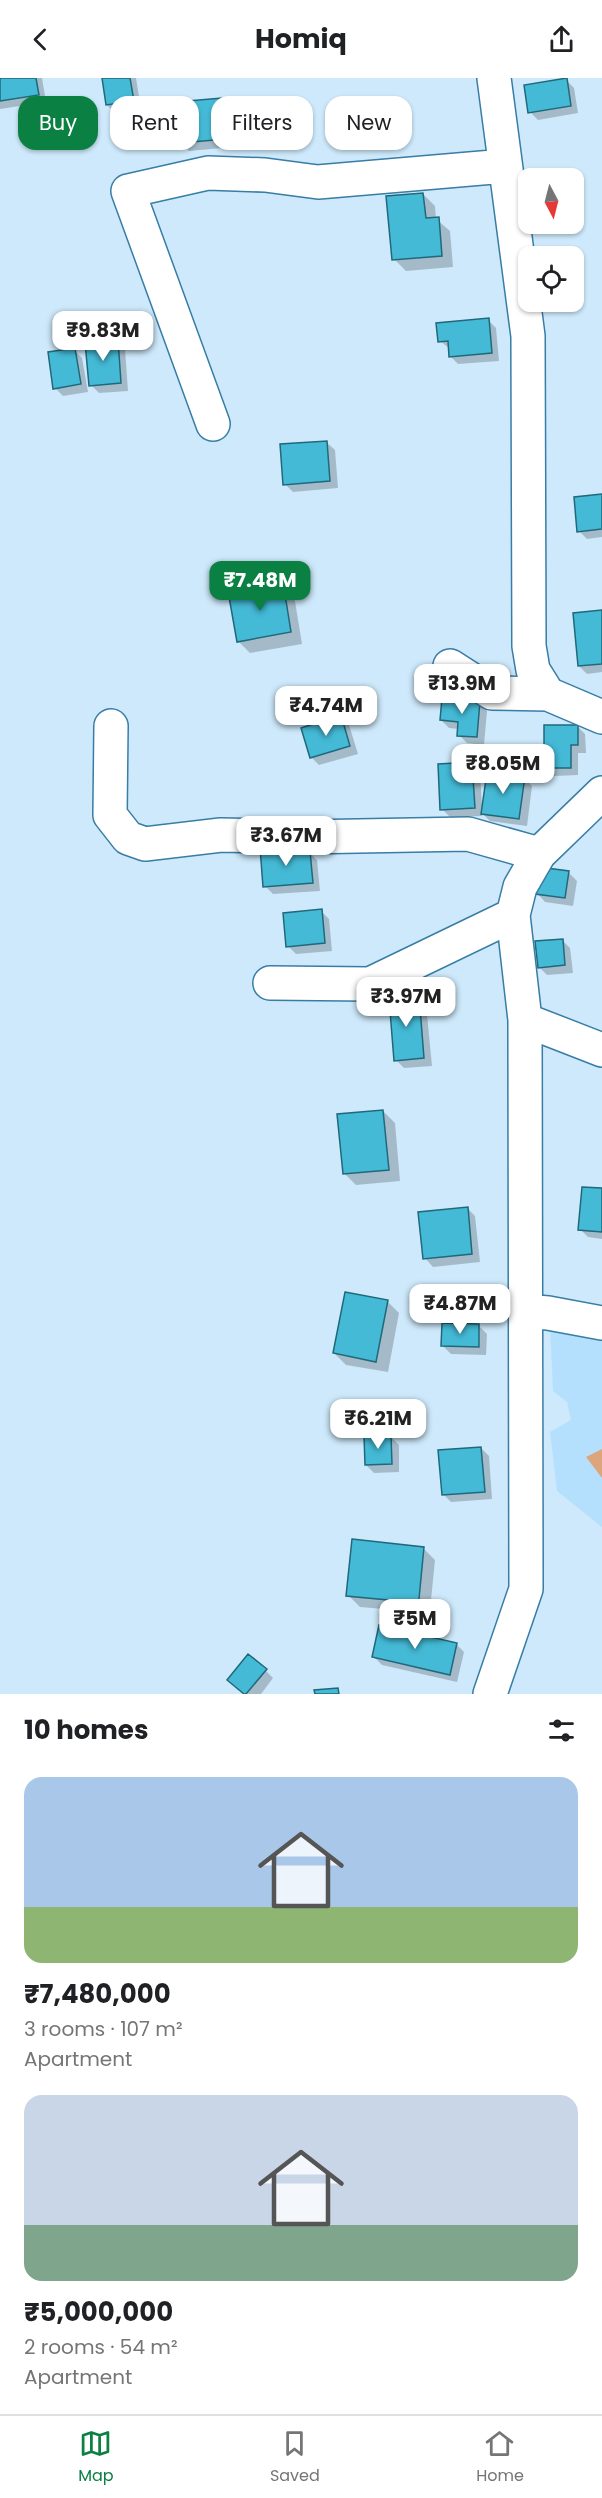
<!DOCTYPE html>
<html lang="en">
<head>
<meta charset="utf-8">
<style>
  :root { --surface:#fff; --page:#f2f2f2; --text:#202124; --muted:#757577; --line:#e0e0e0; --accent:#0b8043 }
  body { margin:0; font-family:Poppins,sans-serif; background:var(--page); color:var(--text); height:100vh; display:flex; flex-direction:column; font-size:22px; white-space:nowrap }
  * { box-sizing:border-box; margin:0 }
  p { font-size:20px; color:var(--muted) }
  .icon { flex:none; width:33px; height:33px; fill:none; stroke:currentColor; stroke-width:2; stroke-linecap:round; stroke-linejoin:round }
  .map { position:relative; height:1616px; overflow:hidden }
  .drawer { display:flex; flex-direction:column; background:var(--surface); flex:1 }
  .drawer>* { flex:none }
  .guide { position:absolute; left:18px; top:18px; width:567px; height:54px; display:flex; gap:12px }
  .needle { width:39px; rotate:173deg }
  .controls { position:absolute; left:518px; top:90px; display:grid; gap:12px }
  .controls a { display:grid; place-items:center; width:66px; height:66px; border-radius:12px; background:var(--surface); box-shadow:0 2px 4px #0004; font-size:30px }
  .price { position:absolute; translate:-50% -51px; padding:0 14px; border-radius:12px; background:#fff; color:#222; font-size:20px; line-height:39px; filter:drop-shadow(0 2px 3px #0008) }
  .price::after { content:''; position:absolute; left:50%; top:36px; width:18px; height:14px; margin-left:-9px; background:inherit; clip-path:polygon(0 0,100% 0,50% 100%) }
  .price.selected { background:var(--accent); color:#fff }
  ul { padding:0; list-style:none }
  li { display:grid; align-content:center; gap:12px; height:318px; padding:0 24px }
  li span { display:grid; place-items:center; height:186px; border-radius:18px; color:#555 }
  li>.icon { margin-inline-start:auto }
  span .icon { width:108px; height:108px; fill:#fffc; stroke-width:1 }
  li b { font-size:26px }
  h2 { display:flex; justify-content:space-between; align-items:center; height:72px; padding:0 24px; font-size:26px }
  .chip { padding:0 21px; border-radius:18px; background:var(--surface); box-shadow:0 2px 4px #0004; font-size:21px; line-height:54px }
  .chip.selected { background:var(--accent); color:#fff }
  header { display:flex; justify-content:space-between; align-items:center; height:78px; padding:0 24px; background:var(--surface); font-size:27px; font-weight:700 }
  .tab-bar { display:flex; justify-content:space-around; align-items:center; height:84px; border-top:2px solid var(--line); background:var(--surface); font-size:16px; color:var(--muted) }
  .tab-bar a { display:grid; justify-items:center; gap:3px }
  .tab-bar .selected { color:var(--accent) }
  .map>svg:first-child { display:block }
</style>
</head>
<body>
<header><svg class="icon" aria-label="back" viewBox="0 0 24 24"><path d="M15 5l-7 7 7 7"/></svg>Homiq<svg class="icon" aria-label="share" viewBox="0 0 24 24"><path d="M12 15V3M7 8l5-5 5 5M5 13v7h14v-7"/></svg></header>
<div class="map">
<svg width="602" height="1616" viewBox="0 0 602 1616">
  <rect width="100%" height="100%" fill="#cee9fb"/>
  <path fill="#b4e0fe" d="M550,1247l52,8v194l-45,-36 -7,-59 21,-12 -4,-18 -14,-11z"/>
  <path fill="#dda57c" d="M602,1371v29l-16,-21z"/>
  <path fill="#0003" d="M0,0h42l4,24 -46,7z
    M103,0h33l5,31 -26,4 -8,-8z
    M566,2l8,8 4,25 -40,7 -8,-8z
    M222,21l8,9 3,39 -44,4 -8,-8z
    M423,116l12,12 1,13 14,12 3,36 -47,4 -12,-12z
    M488,242l8,8 3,33 -41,3 -8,-8v-7l-10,-8z
    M117,263l8,8 3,42 -29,2 -8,-8z
    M74,272l8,8 6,34 -25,4 -8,-8z
    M326,364l9,8 3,38 -45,4 -8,-8z
    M602,417v42l-15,2 -8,-8z
    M282,505l12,12 8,49 -52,9 -12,-12z
    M602,534v60l-15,2 -8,-8z
    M479,624l8,9 -3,34 -17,-2 -8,-8v-6l-10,-1 -8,-8z
    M341,639l8,8 9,29 -39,11 -8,-8z
    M577,648l8,8 1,19h-8v22l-24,1 -8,-8z
    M472,686l8,8 2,35 42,-29 8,8 -5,40 -37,-5 -8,-8v3l-32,1 -8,-8z
    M309,774l8,8 3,31 -47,3 -8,-8z
    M569,795l8,8 -4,25 -28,-4 -8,-9z
    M321,833l8,8 3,32 -36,3 -8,-8z
    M562,862l8,8 3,25 -26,2 -8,-8z
    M418,918l8,8 6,62 -28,2 -8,-8z
    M383,1033l12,12 5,58 -44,4 -12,-12z
    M602,1112v49l-14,-2 -8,-8z
    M467,1130l8,8 5,46 -47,5 -8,-9z
    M387,1223l12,12 -11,59 -42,-7 -12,-12z
    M479,1248l8,8 -1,21 -35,-1 -8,-8z
    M391,1359l8,8v27l-25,1 -8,-8z
    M481,1370l8,8 3,43 -41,3 -8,-8z
    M423,1470l12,12 -6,60 -28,-3 -6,-7 -35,-3 -12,-12z
    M456,1566l8,8 -7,30 -75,-17 -8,-8z
    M266,1593l7,7 -12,16h-17z"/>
  <path fill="#44bad6" stroke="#20697b" stroke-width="1.5" d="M0,0h36l3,17 -39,6z
    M102,0h28l4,23 -28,4z
    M567,0l4,28 -43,7 -4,-28z
    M222,20l4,41 -46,4 -4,-41z
    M423,115l3,25 13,-1 3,39 -50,4 -6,-64z
    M489,240l3,35 -43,4 -1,-16 -10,1 -2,-19z
    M118,261l3,44 -32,3 -4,-44z
    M75,270l6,36 -28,5 -5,-37z
    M327,363l3,40 -47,4 -3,-41z
    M602,416v35l-25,3 -3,-35z
    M283,504l8,50 -54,10 -9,-51z
    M602,532v54l-24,2 -5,-53z
    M442,620l38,3 -3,36 -20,-1 1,-14 -18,-2z
    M341,637l9,31 -40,12 -9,-30z
    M544,647h34v20h-7v23h-27z
    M472,684l3,46 -35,2 -2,-46z
    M487,694l38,4 -6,43 -38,-5z
    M260,769l50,4 3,32 -50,4z
    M539,789l30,4 -4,27 -30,-4z
    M322,831l3,34 -39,4 -3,-34z
    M563,861l2,26 -27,3 -3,-27z
    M419,917l5,63 -30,3 -5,-63z
    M383,1032l6,60 -46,4 -6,-60z
    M582,1109l20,1v44l-24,-2z
    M468,1129l4,47 -49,5 -5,-47z
    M345,1214l43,8 -12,62 -43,-9z
    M442,1245l37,1v23l-38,-1z
    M391,1357l1,29 -27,1 -1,-29z
    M481,1369l4,45 -43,3 -4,-45z
    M352,1461l72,8 -6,62 -30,-3v-6l-42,-4z
    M379,1547l78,18 -7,32 -78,-18z
    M248,1576l19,15 -21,25h-2l-17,-14z
    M338,1610l1,6h-24l-1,-4z"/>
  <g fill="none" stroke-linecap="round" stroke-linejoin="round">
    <defs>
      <path id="minor" d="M494,0l34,258 1,310 4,24 15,24 54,23
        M213,346l-85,-233 80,-18 57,2 53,7 187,-16
        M450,588l42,27 56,1
        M111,648l-1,89 18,23 17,6 76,-9 83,2 164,-3 71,20
        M270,905l100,1 143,-69
        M525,942l77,30
        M525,1233l23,2 54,10
        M490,1616l36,-105 -1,-569 -12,-105 7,-28 19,-33 63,-61"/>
    </defs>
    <use href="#minor" stroke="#377da5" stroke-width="36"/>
    <use href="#minor" stroke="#fff" stroke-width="33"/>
  </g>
</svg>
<div class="controls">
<a><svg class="needle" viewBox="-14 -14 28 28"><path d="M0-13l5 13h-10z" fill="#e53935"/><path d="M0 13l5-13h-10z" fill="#757577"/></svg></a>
<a><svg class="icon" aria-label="locate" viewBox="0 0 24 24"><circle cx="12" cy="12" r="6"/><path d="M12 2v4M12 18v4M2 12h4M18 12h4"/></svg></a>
</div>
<b class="price" style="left:103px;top:284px">₹9.83M</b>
<b class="price selected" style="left:260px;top:534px">₹7.48M</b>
<b class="price" style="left:462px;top:637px">₹13.9M</b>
<b class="price" style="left:326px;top:659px">₹4.74M</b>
<b class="price" style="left:503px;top:717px">₹8.05M</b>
<b class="price" style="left:286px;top:789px">₹3.67M</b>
<b class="price" style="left:406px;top:950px">₹3.97M</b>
<b class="price" style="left:460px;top:1257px">₹4.87M</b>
<b class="price" style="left:378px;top:1372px">₹6.21M</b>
<b class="price" style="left:415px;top:1572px">₹5M</b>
<div class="guide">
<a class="chip selected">Buy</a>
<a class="chip">Rent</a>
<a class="chip">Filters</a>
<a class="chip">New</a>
</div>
</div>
<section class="drawer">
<h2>10 homes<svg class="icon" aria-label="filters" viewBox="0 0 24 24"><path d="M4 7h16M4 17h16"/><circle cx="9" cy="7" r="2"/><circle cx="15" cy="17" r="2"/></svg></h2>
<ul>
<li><span style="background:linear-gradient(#a9c7e8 70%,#8fb573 0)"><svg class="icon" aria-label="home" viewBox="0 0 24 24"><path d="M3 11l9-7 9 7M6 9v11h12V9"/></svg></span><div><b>₹7,480,000</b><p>3 rooms · 107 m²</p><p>Apartment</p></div></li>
<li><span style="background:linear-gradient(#c9d6e8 70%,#7fa58c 0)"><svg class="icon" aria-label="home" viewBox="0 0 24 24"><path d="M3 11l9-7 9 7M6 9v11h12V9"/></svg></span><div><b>₹5,000,000</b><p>2 rooms · 54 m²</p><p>Apartment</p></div></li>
</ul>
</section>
<nav class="tab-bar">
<a class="selected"><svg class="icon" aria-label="map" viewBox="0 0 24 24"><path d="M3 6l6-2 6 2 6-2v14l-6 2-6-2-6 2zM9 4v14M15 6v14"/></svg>Map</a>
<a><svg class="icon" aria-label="saved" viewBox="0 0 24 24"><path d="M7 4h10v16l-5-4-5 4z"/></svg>Saved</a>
<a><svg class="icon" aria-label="home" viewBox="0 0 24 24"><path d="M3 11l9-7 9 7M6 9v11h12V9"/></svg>Home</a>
</nav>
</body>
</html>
